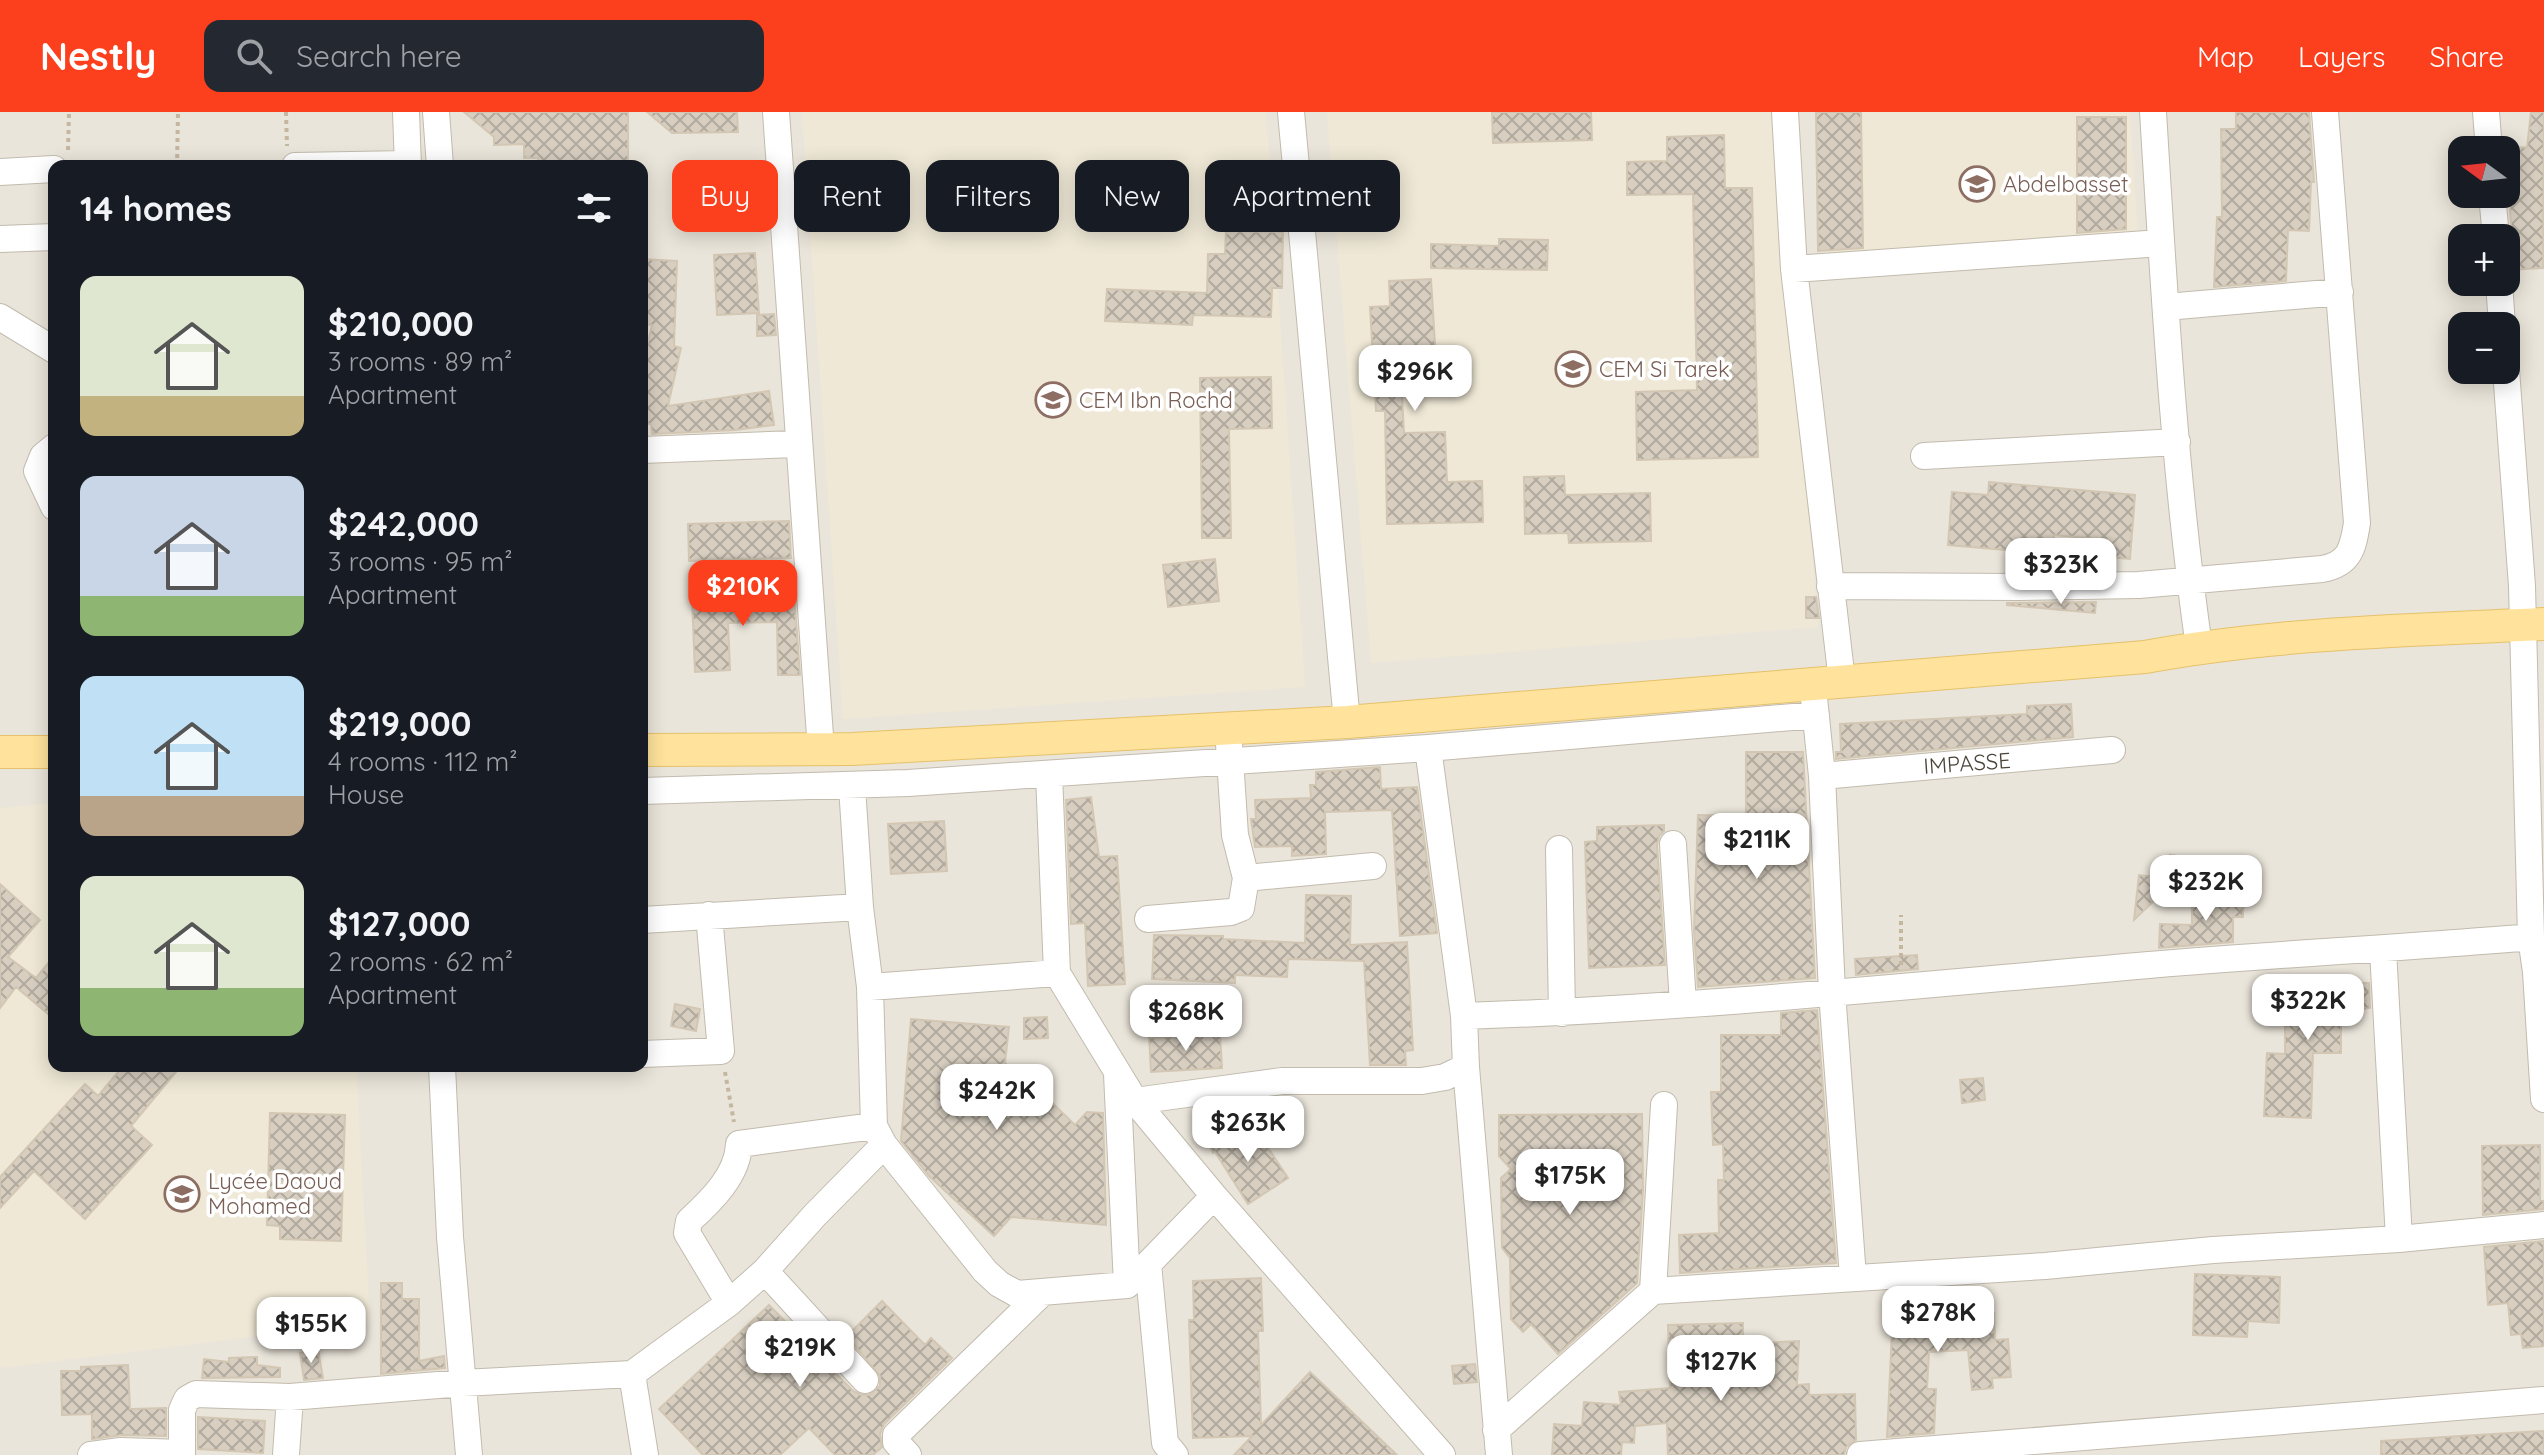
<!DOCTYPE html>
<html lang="en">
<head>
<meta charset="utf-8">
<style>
  :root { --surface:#171b24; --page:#242831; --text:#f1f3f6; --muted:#9ea1a6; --accent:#fc3f1d }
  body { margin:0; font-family:Quicksand,sans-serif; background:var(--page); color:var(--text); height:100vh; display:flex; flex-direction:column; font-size:30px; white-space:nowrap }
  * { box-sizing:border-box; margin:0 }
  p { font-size:26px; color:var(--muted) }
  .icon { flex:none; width:44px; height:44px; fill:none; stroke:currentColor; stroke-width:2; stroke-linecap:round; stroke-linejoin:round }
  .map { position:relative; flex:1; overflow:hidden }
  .side { position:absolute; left:48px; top:48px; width:600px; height:912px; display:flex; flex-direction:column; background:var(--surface); border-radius:16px; box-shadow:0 4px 20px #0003 }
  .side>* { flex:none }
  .hud { position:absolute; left:672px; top:48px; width:760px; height:72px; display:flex; gap:16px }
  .needle { width:52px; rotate:285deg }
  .buttons { position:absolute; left:2448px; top:24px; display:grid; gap:16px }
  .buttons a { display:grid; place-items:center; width:72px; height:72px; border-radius:16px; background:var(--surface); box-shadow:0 4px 20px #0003; font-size:40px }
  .price { position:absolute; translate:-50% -68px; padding:0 18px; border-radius:16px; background:#fff; color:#222; font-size:26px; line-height:52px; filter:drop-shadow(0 2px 4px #0008) }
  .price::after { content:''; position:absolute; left:50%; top:48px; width:24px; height:18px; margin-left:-12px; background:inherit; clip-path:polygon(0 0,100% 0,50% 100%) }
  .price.selected { background:var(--accent); color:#fff }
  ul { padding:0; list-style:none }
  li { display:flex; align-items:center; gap:24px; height:200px; padding:0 32px }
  li span { display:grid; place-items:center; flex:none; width:224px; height:160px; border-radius:16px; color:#555 }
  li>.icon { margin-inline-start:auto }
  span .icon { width:96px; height:96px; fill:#fffc; stroke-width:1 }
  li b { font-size:34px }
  h2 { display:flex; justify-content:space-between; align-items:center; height:96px; padding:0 32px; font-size:34px }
  .pill { padding:0 28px; border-radius:16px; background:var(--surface); box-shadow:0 4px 20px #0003; font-size:28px; line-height:72px }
  .pill.selected { background:var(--accent); color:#fff }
  header { display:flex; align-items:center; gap:48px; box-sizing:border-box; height:112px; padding:0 40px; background:var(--accent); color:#fff }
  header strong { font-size:38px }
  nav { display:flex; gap:44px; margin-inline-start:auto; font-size:28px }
  .search { width:560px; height:72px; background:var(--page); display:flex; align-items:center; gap:20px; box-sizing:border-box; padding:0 28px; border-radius:16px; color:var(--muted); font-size:30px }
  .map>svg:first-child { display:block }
</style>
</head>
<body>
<header>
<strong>Nestly</strong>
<div class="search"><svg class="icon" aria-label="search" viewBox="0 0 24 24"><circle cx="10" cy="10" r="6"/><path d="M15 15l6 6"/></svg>Search here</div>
<nav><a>Map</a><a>Layers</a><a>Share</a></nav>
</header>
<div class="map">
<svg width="2544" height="1343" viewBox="0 0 2544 1343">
  <defs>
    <pattern id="building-cross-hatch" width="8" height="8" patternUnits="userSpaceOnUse" patternTransform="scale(2)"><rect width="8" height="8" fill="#d8cfc1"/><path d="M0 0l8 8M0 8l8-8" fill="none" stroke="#b1aa9e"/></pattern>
  </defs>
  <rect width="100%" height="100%" fill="#f6f3ec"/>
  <path fill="#eae5da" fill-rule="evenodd" d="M0,0h2544v1343h-2544zM2462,38h44v44h-44zM54,54h588v900h-588zM2462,126h44v44h-44zM2462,214h44v44h-44z"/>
  <path fill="#efe8d6" d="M802,0h464l39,575 -462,32z
    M1327,0h450l41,515 -447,36z
    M1816,0h314l9,143 -314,20z
    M54,691v263h302l14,256 -370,46v-560z"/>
  <path fill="url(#building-cross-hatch)" stroke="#d3c7b4" stroke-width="2" d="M464,0h164v54h-90v-8h-14v-14l-30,1v-8z
    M647,0h90l1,20 -66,1z
    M1492,0h99l1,28 -99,3z
    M1816,0h45l2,136 -45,3z
    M2236,0h73l5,70h-3l-2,49 -21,-1 -2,51 -72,6 3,-70h5l-1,-88h15z
    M2531,0h13l-1,156 -34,2 -1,-22 4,-11 -3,-38h8l-2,-51 12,-1z
    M2077,5h49v112l-49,4z
    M1724,23l1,53h27l6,269 -121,3 -1,-68 61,-2 -4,-196 -66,1v-33l40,-1v-24z
    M1226,119l57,1 -1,56h-10l-1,29 -78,-2 -1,10 -87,-4 2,-32 100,4 1,-39h17z
    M1499,127l49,1 -1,30 -116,-2v-24l68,2z
    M755,141l4,60 -42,2 -3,-60z
    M642,147l35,2 -3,85 7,2 -13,58 101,-15 5,34 -38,5 -84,4 -1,-10h-9v-56l10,-43 -10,-1z
    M1431,167l7,114 -36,2 2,38 41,-1 2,50 35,-1 1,41 -96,2 -2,-113h-9l-6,-104 20,-1 -1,-25z
    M774,202l2,21 -19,1v-21z
    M1271,265l1,51 -43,1 2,109h-29l-2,-160z
    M1564,364l1,19 85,-2 1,48 -82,2 -1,-10 -43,1 -1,-57z
    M1989,370l146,13 -5,64 -23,-2 2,-17 -55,-5 -2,30 -36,-3 1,-11 -69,-6 4,-53 36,3z
    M789,409l2,37 -102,3 -1,-37z
    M1215,447l4,42 -51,6 -5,-42z
    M794,482l6,81h-22l-1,-53 -49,1 2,47 -35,2 -3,-75z
    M1806,485h10l3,21h-13z
    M2096,490l-1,11 -88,-8v-2z
    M2071,592l2,33 -237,22v-7h5l-1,-28 187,-10v-8z
    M1746,640h57l12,226 -117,9 -4,-56 4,-116 48,1z
    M1380,655l1,22 36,-2 20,146 -37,3 -8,-126 -67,2 1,42 -34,2v-10l-37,1 -4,-28h5l-1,-19 56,-2 -1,-13h6v-13z
    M1091,685l8,60 18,-1 8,128 -37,2 -3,-63 -14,1 -5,-124z
    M944,709l3,50 -56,3 -3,-50z
    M1664,713v6l-5,5 -2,9 8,120 -76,3 -4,-126 12,-1v-14z
    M2170,743l28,4 -64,61 5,-45 28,3z
    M0,772l40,36 -32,37 28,21 18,-22v63l-38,-32 -16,21z
    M2226,775h18l-1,30h-10v25l-74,6 1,-24 32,1v-20h34z
    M1306,783l45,1 -1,49 57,-3 6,108 -8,1 1,14h-36l-6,-104 -76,-2 -1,18 -52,-2v8l-83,-4 2,-44 69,1v3l82,4z
    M1917,843l1,14 -62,6 -1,-16z
    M2285,871h84l1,25 -29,4v41h-28l-2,65 -47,-2 3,-63 18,1z
    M675,892l25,5 -4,22 -25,-5z
    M1817,898l19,253 -156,10 -1,-38 40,-2 -1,-53h6l-1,-36 -10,1 -2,-53h10v-57h60v-22z
    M1047,905l1,21 -24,1v-21z
    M911,907l98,8 -4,36 29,27h5l36,35 12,-13 16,1 3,112 -95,-8 -17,19 -65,-60 -28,-35z
    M1220,921l2,35 -71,4 -2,-34z
    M123,954h58l-50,60 21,19 -67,74 -51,-48 -34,37v-31l85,-93 13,12z
    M1983,966l2,22 -23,3 -2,-23z
    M270,1001l75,2 -4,126 -61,-2v-13l-13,-1z
    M1642,1002l1,76 -6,93 -79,71 -27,-30 -8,8 -12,-13 -1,-61 -8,-10 -1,-70 10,-9 -12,-13v-41z
    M1221,1014l10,19 3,-2 3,5 22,-14 29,44 -40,26 -33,-52 -2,1 -9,-18z
    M2540,1033v56h4v8l-61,6 -1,-69z
    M2544,1129v105l-21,2 -2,-14 -10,1 -3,-32 -20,2 -4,-58z
    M2195,1162l85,3 -1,46 -31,-2 -1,16 -54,-2z
    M1261,1166l2,53h-5l3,94 49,-53 87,83h-163l18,-19 -59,2 -4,-118h5l-1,-39z
    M381,1171h21v16h17v62l25,-5 1,12 -64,6z
    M1989,1183l1,19 4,-1 1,27 13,-1 3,38 -19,1 1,10 -21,2 -4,-40 -39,2 -2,37h9l-2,44 -47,4 5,-106h-5l-2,-29z
    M882,1189l43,44 6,-7 21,20 -68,66 -4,10 2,13 -9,8h-38l-26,-27 -29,27h-77l-44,-46 110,-104 84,86 8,4h8l11,-9v-10l-33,-40z
    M1743,1211v21l56,-3 -2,44 12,-1v11l46,-1 1,46 -10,7 -2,8h-176l-1,-32 -32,3 -1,17 -12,-1 -1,13h-69l2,-31 28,2 2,-24 37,3 -2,-13 51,-4 -2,-63z
    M318,1237l5,29 -19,2 -4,-27z
    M257,1245v8l23,3v9l-78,1 2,-19 25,3v-4z
    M1475,1252l2,18 -23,2 -2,-18z
    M128,1253l2,44 36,-1v28l-44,-1 -30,4v-25l-30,1 -1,-44h20v-4z
    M198,1305l67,4 -2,32 -65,-4z
    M2544,1319v24h-163v-14z"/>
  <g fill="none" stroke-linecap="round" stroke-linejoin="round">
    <defs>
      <path id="minor" d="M406,0l2,54
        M436,0l4,54
        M776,0l45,638
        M1291,0l56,610
        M1785,0l9,157 48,412
        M2153,0c11,178 21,358 46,535
        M2486,0l3,38
        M295,54l113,-2
        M0,60l54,-3
        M2492,82l4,44
        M0,127l54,-2
        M1794,157l367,-26
        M2499,170l3,44
        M2166,195l174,-15
        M0,205l54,33
        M2506,258l16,216 9,351 5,35 8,127
        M54,335l-11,9 -6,15 17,36
        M642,338l155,-6
        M1924,344l253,-14
        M1830,474l189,1 120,-2 183,-16c28,-5 31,-21 35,-46l-32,-411
        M1814,586l8,78 10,216 21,285
        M1428,636l36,268 2,51 33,388
        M1049,662l8,199 78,128 79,95 228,259
        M1822,664l290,-26
        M852,675l8,120 10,80 4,139 10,19 101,126 14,13 18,10 110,-9 21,-21
        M642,679l266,-8 520,-35 388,-33
        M1673,732l10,160
        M1559,737l3,164
        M1246,766l127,-12
        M1148,807l83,-7 10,-4 5,-30 -11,-43 -6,-91
        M642,808l218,-13
        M2383,838l16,289
        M870,875l187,-14
        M1464,904c217,-7 434,-29 651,-48 138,-13 277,-19 416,-31
        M642,942l79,-3 -12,-136
        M442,954l8,171 19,218
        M1117,962l10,211
        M1135,989l147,-20h140l23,-4 21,-10
        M765,1159l100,109
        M1653,1179l11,-186
        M729,1191l-42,-70 2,-12c22,-20 49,-46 50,-77l135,-18
        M632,1262l13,81
        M1496,1318l157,-139 392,-25 168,-16 186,-11 145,-14
        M91,1343l30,-4 61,2
        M182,1343v-45l5,-11 9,-5 94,3 173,-14 169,-9 97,-71 36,-32 50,-56 69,-70
        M286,1343l4,-58
        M908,1343l-12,-13v-7l145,-141
        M1175,1343l-10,-12 -17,-179 66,-68
        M1860,1343l684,-55"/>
      <path id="major" d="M642,638l210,-1 495,-27 798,-65c131,-24 266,-27 399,-33
        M0,640h54"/>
    </defs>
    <use href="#minor" stroke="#c2bbae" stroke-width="28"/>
    <use href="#major" stroke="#e6c16a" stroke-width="34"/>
    <path stroke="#c4b79f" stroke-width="4" stroke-dasharray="4 4" stroke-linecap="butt" d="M286,0l1,34
      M68,38l1,-38
      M177,54l1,-54
      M1901,853v-50
      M725,960l9,50"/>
    <use href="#minor" stroke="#fff" stroke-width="26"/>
    <use href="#major" stroke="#ffe39c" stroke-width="32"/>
  </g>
  <defs>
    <symbol id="school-ring" viewBox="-11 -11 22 22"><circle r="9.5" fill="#fff" stroke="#8d6e63" stroke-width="1.5"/><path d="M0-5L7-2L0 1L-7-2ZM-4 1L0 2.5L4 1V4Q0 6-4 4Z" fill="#8d6e63"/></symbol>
  </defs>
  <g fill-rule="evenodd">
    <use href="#school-ring" x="1957" y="52" width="40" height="40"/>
    <use href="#school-ring" x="1553" y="237" width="40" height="40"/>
    <use href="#school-ring" x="1033" y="268" width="40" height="40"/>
    <use href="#school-ring" x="162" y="1062" width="40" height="40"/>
  </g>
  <g text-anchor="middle" stroke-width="7" stroke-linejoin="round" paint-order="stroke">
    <g font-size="22" fill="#785e54" stroke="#fff" text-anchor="start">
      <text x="2003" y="80">Abdelbasset</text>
      <text x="1599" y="265">CEM Si Tarek</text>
      <text x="1079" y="296">CEM Ibn Rochd</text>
      <text x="208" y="1077">Lycée Daoud<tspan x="208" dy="25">Mohamed</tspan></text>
    </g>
    <g font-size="22" fill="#4b4439" stroke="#fff">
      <text transform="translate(1967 651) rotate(-4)" y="8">IMPASSE</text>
    </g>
  </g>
</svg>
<div class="buttons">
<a><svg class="needle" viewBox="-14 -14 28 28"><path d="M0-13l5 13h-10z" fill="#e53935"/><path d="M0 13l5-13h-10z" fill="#9ea1a6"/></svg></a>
<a>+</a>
<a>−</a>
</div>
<b class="price" style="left:1415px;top:301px">$296K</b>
<b class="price" style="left:2061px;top:494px">$323K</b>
<b class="price selected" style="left:743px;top:516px">$210K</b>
<b class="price" style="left:1757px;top:769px">$211K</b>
<b class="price" style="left:2206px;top:811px">$232K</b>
<b class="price" style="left:2308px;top:930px">$322K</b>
<b class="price" style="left:1186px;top:941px">$268K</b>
<b class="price" style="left:997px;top:1020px">$242K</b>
<b class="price" style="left:1248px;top:1052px">$263K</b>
<b class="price" style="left:1570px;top:1105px">$175K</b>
<b class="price" style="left:1938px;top:1242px">$278K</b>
<b class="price" style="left:311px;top:1253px">$155K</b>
<b class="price" style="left:800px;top:1277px">$219K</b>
<b class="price" style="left:1721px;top:1291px">$127K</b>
<div class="hud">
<a class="pill selected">Buy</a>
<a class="pill">Rent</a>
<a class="pill">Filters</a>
<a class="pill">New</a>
<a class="pill">Apartment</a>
</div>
<section class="side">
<h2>14 homes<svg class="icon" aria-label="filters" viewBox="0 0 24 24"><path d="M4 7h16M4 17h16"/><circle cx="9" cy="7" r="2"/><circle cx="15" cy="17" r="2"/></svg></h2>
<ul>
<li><span style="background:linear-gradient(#dfe7d0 75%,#c2b280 0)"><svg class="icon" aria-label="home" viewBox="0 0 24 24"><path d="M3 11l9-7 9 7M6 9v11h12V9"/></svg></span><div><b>$210,000</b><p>3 rooms · 89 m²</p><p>Apartment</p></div></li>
<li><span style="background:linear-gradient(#c9d6e8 75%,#8fb573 0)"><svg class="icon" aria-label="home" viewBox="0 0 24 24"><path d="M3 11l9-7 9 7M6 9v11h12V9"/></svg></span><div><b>$242,000</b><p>3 rooms · 95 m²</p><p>Apartment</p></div></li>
<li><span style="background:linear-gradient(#bfe0f5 75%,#b9a48a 0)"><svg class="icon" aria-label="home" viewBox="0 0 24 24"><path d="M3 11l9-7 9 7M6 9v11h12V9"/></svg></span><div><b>$219,000</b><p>4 rooms · 112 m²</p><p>House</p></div></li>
<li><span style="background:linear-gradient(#dfe7d0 70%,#8fb573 0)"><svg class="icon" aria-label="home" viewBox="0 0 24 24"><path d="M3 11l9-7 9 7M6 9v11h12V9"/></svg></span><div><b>$127,000</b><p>2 rooms · 62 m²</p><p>Apartment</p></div></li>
</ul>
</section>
</div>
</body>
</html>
